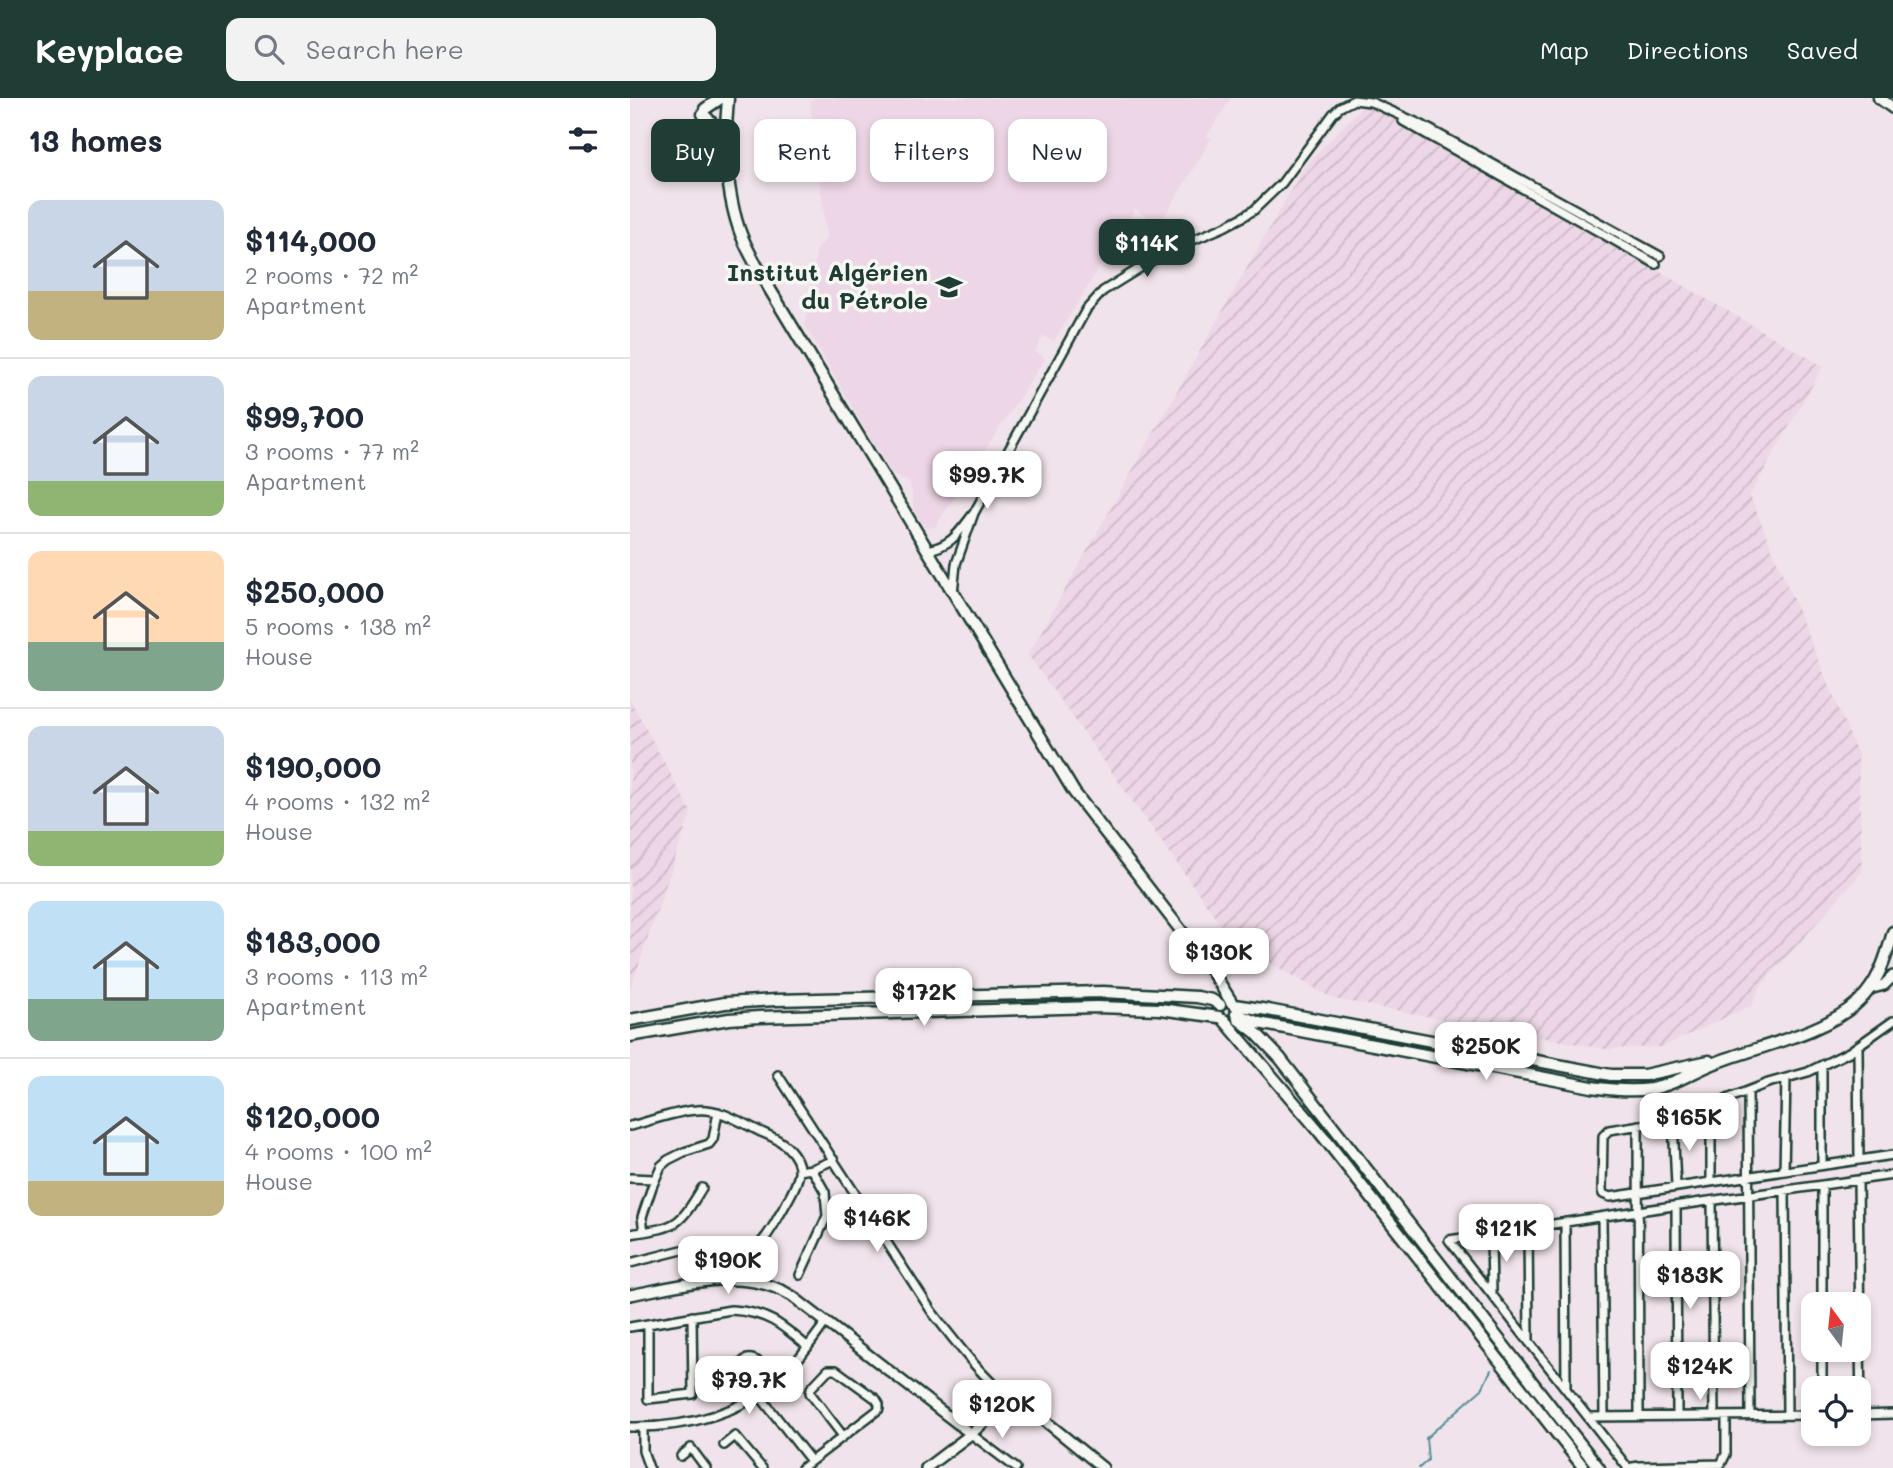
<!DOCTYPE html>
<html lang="en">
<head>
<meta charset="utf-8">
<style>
  :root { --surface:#fff; --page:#f2f2f3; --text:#1f2937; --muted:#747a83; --line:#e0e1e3; --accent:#1f3d34 }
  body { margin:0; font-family:Mali,sans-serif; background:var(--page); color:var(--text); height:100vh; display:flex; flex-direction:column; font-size:26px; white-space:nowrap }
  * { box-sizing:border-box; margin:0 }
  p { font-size:23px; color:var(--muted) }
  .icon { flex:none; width:38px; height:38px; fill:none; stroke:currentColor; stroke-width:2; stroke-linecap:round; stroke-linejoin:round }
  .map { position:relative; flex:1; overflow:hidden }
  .details { display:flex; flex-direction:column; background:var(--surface); width:630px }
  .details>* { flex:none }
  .hud { position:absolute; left:21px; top:21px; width:665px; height:63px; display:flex; gap:14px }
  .needle { width:46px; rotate:345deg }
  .buttons { position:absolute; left:1171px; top:1194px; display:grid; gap:14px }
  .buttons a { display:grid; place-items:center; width:70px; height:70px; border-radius:14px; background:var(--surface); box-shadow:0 4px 10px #0003; font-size:35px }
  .price { position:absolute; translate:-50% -60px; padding:0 16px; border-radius:14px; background:#fff; color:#222; font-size:23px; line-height:46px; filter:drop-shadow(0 2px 4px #0008) }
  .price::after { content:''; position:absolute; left:50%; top:42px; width:21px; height:16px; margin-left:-10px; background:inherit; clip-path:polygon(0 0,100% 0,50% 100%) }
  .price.selected { background:var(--accent); color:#fff }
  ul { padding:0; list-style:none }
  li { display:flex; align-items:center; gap:21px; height:175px; padding:0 28px }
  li+li { border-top:2px solid var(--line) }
  li span { display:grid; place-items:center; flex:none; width:196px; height:140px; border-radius:14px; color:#555 }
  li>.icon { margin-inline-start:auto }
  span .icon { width:84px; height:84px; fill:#fffc; stroke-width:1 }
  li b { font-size:30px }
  h2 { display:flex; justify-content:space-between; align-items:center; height:84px; padding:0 28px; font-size:30px }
  .tag { padding:0 24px; border-radius:14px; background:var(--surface); box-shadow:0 4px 10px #0003; font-size:24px; line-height:63px }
  .tag.selected { background:var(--accent); color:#fff }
  header { display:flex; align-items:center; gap:42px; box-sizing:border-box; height:98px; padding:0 35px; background:var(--accent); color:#fff }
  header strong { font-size:33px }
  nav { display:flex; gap:38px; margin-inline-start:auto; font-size:24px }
  .search { width:490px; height:63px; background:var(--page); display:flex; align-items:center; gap:18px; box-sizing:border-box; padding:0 24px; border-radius:14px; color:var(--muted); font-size:26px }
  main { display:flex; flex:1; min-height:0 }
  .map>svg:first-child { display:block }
</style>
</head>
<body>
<header>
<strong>Keyplace</strong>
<div class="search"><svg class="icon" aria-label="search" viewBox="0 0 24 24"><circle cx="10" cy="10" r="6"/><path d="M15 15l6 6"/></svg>Search here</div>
<nav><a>Map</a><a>Directions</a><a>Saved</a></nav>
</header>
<main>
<section class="details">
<h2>13 homes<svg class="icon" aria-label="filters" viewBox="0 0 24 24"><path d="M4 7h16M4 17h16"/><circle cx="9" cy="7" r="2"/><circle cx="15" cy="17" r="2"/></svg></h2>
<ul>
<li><span style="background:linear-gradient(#c9d6e8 65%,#c2b280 0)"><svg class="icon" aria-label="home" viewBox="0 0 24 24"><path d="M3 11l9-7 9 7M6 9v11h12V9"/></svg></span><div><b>$114,000</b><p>2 rooms · 72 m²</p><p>Apartment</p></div></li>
<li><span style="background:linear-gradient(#c9d6e8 75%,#8fb573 0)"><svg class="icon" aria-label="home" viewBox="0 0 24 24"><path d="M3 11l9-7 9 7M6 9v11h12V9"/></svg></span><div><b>$99,700</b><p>3 rooms · 77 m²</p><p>Apartment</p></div></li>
<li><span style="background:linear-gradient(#ffd9b3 65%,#7fa58c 0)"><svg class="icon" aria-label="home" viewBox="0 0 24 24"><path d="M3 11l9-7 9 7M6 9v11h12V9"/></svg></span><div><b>$250,000</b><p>5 rooms · 138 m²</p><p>House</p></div></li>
<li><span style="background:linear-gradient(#c9d6e8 75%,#8fb573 0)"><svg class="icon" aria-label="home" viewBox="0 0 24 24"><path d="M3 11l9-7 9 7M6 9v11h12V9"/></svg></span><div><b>$190,000</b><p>4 rooms · 132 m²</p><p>House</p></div></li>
<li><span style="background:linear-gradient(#bfe0f5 70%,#7fa58c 0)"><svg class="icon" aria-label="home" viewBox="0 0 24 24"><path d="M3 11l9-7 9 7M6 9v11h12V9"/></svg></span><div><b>$183,000</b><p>3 rooms · 113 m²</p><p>Apartment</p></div></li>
<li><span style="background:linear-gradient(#bfe0f5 75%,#c2b280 0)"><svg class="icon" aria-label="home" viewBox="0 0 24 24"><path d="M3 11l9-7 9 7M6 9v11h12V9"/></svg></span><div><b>$120,000</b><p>4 rooms · 100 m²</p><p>House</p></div></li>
</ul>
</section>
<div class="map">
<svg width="1263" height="1370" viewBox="0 0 1263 1370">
  <defs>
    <pattern id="industrial-furrows" width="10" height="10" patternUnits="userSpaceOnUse" patternTransform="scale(1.75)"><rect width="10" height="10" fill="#edd6e6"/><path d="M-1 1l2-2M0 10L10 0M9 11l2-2" fill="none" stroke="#cbb9c6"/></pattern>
  </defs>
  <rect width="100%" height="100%" fill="#f1e3eb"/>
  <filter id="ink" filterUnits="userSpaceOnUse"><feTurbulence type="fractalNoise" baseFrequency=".0143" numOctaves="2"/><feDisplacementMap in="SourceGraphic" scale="14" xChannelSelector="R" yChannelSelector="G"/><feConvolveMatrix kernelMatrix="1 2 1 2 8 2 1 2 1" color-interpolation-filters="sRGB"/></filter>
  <g filter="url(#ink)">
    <path fill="#edd6e6" d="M184,0h417l-24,38 4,3 -50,83h-6l-20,-13 -81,132 -11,-5 -8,16 10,6 -110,169 -9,1 -11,-15 -5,-30 -19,-9 -86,-149 12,-76 10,-11 -17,-136z"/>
    <path fill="url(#industrial-furrows)" d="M733,8l16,4 444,256 -73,130 108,259 4,117 -102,115 -8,18 -90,42 -57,2 -271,-50 -100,-56 -206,-288 276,-488z
      M0,601l61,113 -61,178z"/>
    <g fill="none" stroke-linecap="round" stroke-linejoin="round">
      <path stroke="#559096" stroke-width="2" d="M789,1370l9,-8 -2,-22 56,-49 9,-19"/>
      <defs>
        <path id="minor" d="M773,23l253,143
          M344,415l112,-203 17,-19 66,-41 55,-23 17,-9 13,-8 28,-27 51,-69 7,-7 14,-7 17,2 51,23 238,131
          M297,452c25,-4 32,-18 47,-37l-18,51 -3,29
          M1263,923l-44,31 -41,20 -40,11 -95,37 -64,10 -6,6 -1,55 1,3 7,3 283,-42
          M1228,948l1,114
          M1192,968v99
          M148,977l154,237c25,32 49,64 80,89
          M1118,993l2,324
          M1081,1008v75
          M1043,1022l3,66
          M1008,1027l1,291
          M0,1028c22,-5 45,-15 67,-16 22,-2 41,11 60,20 8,4 17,7 24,12 8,5 17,16 18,26 2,14 -16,40 -23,53 -9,16 -22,35 -42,38 -14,3 -35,-9 -52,-9l-52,13
          M169,1073l13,-2 22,-9
          M1154,1073l2,-93
          M0,1080l25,1
          M1228,1082l3,235
          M1192,1087v119
          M1155,1092l2,225
          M1082,1103l2,215
          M1046,1108l1,210
          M972,1119l2,199
          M935,1124l1,166
          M898,1130l1,114
          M14,1134l-2,-15 10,-30 9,-21 7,-6 16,-8 25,-8 4,-5 5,-27
          M0,1136c46,-7 48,-6 72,-46
          M861,1136l1,59
          M170,1177l27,-59 -2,-24 -13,-23
          M18,1226v75l45,-5 -1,-78
          M0,1229l101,-17c36,2 50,14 77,37
          M1192,1251v39
          M104,1283c3,-6 5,-17 11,-21 10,-6 27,13 34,19
          M129,1297l52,66
          M1229,1317l34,-1
          M958,1319l225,-2
          M0,1329c57,1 119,-14 159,-58 14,-14 25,-31 37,-47
          M13,1329v24l6,17
          M341,1336l45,34
          M94,1347l11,-9 27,32
          M51,1358l10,-8 15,20
          M172,1370l77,-59v-5l-3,-5 -40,-29h-8l-17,18 -1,5 33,43
          M997,1370l12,-2 82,-2 5,-10v-38
          M998,1370l-179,-228 189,-29 255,-36"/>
        <path id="tertiary" d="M1239,891l15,-4 9,-9
          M0,1197c54,-10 113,-29 162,1l179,138
          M296,1370l45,-34 32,-29 9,-4 16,6 75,61"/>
        <path id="secondary" d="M98,0c-4,44 -3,89 11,131 7,21 20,40 30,59l305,504 136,176 22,35
          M1249,0l14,10
          M75,11l16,-11
          M73,16l13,13 9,14
          M604,907l34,5 343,65h33l65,-14
          M606,916l23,9 333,64c20,3 39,5 59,2 23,-4 43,-18 64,-26 44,-17 108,-29 143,-61 20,-18 28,-44 35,-70
          M608,921l17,13 25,26 319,410
          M0,922l95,-17 51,-3 327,-8 94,5 15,3 8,5
          M594,922l94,110 266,338
          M0,938l99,-17 30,-2 337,-10 64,2 59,8"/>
      </defs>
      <use href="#minor" stroke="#1f3d34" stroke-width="12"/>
      <use href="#tertiary" stroke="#1f3d34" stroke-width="14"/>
      <use href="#secondary" stroke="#1f3d34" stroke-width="15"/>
      <use href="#minor" stroke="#f6f6f2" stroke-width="7"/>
      <use href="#tertiary" stroke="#f6f6f2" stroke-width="9"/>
      <use href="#secondary" stroke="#f6f6f2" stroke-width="10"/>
    </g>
  </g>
  <defs>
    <symbol id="university-bare" viewBox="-9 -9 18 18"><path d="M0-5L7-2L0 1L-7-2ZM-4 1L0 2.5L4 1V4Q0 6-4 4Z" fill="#1f3d34" stroke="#f6f6f2" stroke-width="2.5" paint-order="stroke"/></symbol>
  </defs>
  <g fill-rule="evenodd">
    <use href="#university-bare" x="300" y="170" width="38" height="38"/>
  </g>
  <g text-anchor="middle" stroke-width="7" stroke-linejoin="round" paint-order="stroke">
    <g font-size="24" font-weight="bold" fill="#1f3d34" stroke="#f6f6f2" text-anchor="end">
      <text x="298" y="183">Institut Algérien<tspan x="298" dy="28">du Pétrole</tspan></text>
    </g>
  </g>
</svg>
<div class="buttons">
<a><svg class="needle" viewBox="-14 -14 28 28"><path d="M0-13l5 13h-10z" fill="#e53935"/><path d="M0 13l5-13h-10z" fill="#747a83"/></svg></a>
<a><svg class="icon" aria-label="locate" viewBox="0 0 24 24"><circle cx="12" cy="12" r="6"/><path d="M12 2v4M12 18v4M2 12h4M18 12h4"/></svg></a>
</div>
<b class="price selected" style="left:517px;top:181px">$114K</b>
<b class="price" style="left:357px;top:413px">$99.7K</b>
<b class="price" style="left:589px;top:890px">$130K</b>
<b class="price" style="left:294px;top:930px">$172K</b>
<b class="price" style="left:856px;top:984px">$250K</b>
<b class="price" style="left:1059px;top:1055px">$165K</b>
<b class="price" style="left:247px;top:1156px">$146K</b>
<b class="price" style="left:876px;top:1166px">$121K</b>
<b class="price" style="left:98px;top:1198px">$190K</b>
<b class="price" style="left:1060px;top:1213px">$183K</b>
<b class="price" style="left:1070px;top:1304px">$124K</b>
<b class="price" style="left:119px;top:1318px">$79.7K</b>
<b class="price" style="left:372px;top:1342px">$120K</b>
<div class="hud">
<a class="tag selected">Buy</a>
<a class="tag">Rent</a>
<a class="tag">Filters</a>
<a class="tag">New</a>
</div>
</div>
</main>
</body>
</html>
